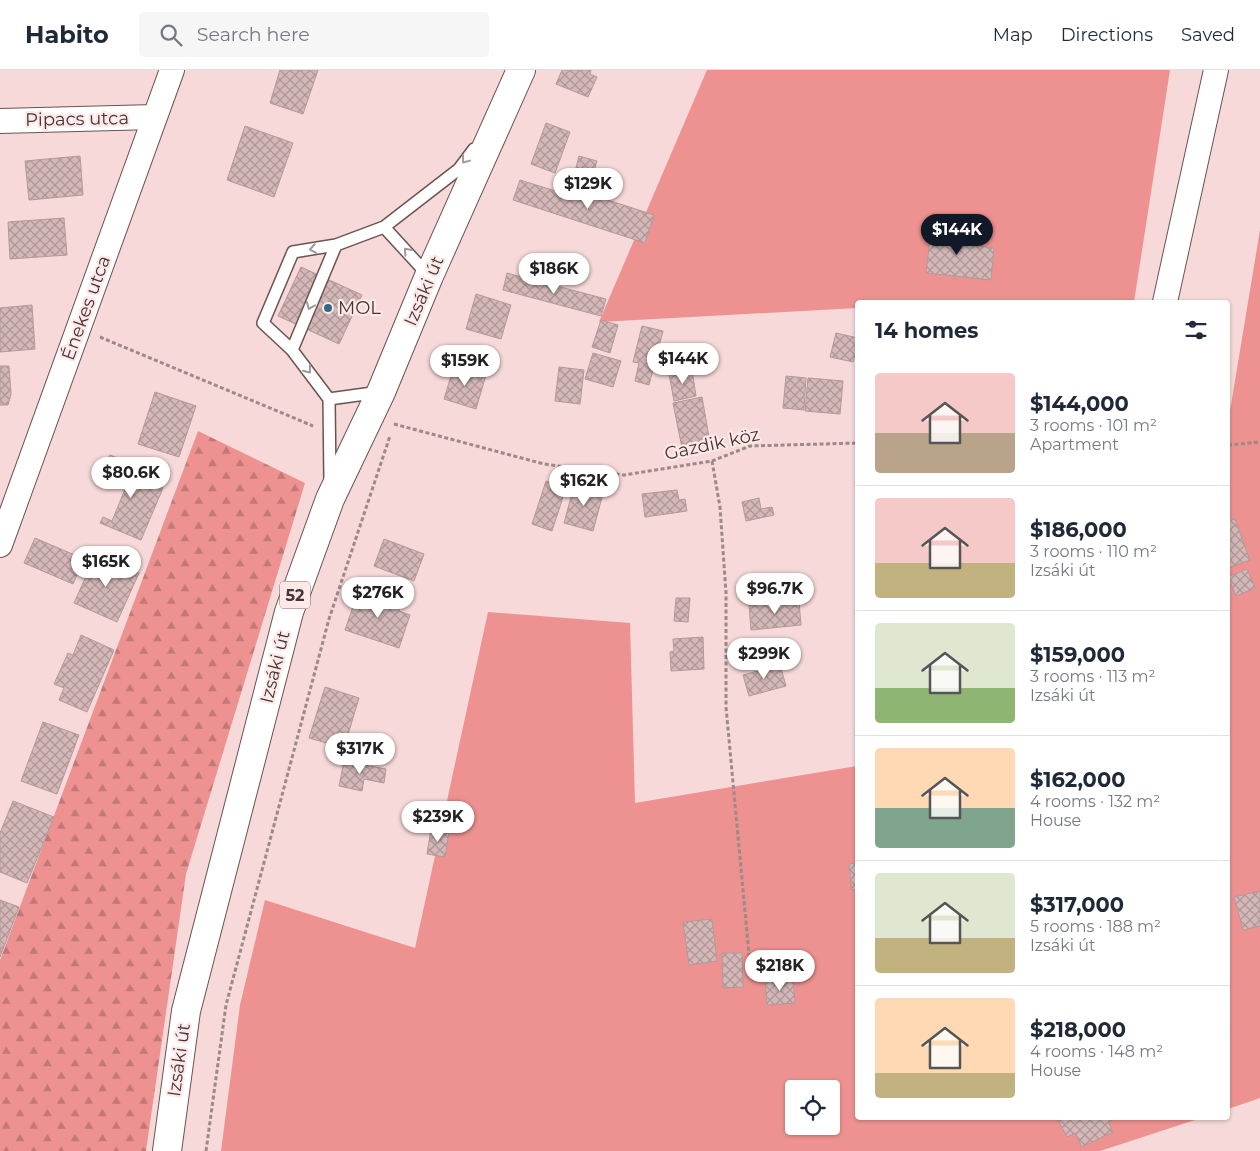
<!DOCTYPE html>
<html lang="en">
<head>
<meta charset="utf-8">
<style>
  :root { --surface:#fff; --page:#f6f6f7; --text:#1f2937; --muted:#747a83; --line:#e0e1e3; --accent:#111827 }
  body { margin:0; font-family:Montserrat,sans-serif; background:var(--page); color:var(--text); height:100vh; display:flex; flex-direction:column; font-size:19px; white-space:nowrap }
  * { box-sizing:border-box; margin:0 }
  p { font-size:16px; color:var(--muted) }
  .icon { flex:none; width:28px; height:28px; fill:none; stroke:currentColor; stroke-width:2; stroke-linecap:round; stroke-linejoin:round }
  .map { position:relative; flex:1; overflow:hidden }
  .panel { position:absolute; left:855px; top:230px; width:375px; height:820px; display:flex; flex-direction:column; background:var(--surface); border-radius:5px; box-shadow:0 1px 4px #0004 }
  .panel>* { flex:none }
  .controls { position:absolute; left:785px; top:1010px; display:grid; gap:10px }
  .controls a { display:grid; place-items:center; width:55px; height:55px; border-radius:5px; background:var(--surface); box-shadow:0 1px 4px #0004; font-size:25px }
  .price { position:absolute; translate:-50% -42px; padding:0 11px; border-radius:18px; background:#fff; color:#222; font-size:16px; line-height:32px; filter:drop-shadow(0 1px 2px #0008) }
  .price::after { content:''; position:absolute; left:50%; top:30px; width:15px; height:11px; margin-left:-8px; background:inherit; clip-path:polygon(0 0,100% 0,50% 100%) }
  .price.current { background:var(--accent); color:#fff }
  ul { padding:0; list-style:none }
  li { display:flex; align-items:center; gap:15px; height:125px; padding:0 20px }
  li+li { border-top:1px solid var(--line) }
  li span { display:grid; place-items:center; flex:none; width:140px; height:100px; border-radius:5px; color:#555 }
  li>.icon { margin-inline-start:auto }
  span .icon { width:60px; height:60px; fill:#fffc; stroke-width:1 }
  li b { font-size:21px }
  h2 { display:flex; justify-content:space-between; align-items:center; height:60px; padding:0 20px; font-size:21px }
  header { display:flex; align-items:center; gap:30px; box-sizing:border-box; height:70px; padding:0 25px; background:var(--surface); border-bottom:1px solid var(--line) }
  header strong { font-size:24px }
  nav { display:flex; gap:28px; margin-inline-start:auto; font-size:18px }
  .search { width:350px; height:45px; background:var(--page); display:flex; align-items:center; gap:12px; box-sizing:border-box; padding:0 18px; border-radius:5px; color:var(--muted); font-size:19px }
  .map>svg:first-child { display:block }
</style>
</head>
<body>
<header>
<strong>Habito</strong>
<div class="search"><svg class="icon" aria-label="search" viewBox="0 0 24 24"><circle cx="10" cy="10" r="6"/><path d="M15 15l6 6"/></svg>Search here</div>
<nav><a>Map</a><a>Directions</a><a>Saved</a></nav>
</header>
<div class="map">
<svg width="1260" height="1081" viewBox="0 0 1260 1081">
  <defs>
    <pattern id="forest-firs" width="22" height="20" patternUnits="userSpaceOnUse" patternTransform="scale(1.25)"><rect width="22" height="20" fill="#ed9290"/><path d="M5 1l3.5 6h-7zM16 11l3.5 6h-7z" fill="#c27876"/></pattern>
    <pattern id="building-cross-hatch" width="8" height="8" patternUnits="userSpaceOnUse" patternTransform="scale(1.25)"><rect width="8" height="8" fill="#d4b8b7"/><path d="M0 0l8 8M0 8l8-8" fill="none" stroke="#ae9696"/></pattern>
  </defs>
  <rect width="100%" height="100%" fill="#f6d9d8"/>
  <path fill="url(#forest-firs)" d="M198,361l107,52 -119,391 -40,277h-146v-191z"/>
  <path fill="#ed9290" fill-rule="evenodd" d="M707,0h463l-36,232h-110v-2l-55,2h-111l-1,6 -258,14z
    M1260,160v868l-32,11v-686z
    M488,542l142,11 5,180 222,-37 1,352h343l-101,33h-879l19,-146 25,-105 150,48zM794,1019h37v37h-37z"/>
  <path fill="url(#building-cross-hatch)" stroke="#b49998" d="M280,0h38l-15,44 -33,-11z
    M562,0h29l-1,4 7,3 -9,20 -32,-13z
    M546,53l24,9 -15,41 -24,-9z
    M245,56l48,17 -19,54 -47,-17z
    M80,86l3,39 -54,5 -4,-39z
    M579,86l18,5 -6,20 -17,-5z
    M520,110l45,14 3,-7 86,28 -9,28 -132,-43z
    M64,148l3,37 -57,4 -2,-37z
    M932,151l17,2 -3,19 48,6 -3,32 -65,-7z
    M301,197l61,28 -23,49 -61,-28z
    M507,203l99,26 -5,17 -98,-26z
    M476,224l35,11 -10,34 -35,-10z
    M32,235l3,44 -35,3v-44z
    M601,250l17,5 -8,28 -18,-6z
    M642,256l21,5 -14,54 -14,-4 4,-18 -6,-1z
    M836,263l22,5v7l-5,17 -23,-5z
    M593,283l28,8 -8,26 -28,-8z
    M0,296h9l2,28 -3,11h-8z
    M454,296l32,9 -10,34 -32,-10z
    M559,297l25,3 -4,34 -25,-3z
    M692,300l4,26 -22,5 -5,-27z
    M786,306l20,2 -2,32 -21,-2z
    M808,308l35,3 -3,33 -35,-3z
    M155,322l41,14 -17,51 -41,-13z
    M702,327l8,46 -28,5 -9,-45z
    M110,385l27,11 -4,9 30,13 -22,52 -41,-17 3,-6 9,4 16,-39 -12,-5 -3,7 -13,-5z
    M546,411l20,7 -14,43 -20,-7z
    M575,412l29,8 -11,41 -29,-8z
    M677,420l2,10 6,-1 2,12 -42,6 -3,-23z
    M759,428l2,11 11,-2 2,8 -28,6 -4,-19z
    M1235,449l15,41 -22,8v-47z
    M35,468l49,21 -11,25 -49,-21z
    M384,469l40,15 -10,27 -40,-15z
    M96,484l43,19 -22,49 -43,-19z
    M1247,499l8,19 -19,8 -8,-19z
    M359,519l43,14 -3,8 11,4 -11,33 -54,-18z
    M676,528h14l-2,24 -14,-1z
    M799,531l2,24 -50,5 -2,-25z
    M81,565l33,15 -27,62 -28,-12 5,-12 -10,-4 14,-31 5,2z
    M703,567l1,32 -33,2 -1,-19 4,-1 -1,-12z
    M780,595l6,21 -37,10 -6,-21z
    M325,617l34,11 -15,50 -35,-10z
    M43,652l36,13 -22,59 -36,-13z
    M344,691l42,8 -2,14 -20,-4 -2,12 -23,-5z
    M13,731l41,16 -27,66 -27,-11v-39z
    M431,759l18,4 -4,24 -18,-3z
    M858,793v26l-6,1 -3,-26z
    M1260,821v35l-17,4 -9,-33z
    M0,830l19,7 -19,50z
    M712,849l5,42 -28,4 -6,-43z
    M722,883h20l1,34 -20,1z
    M793,908l2,25 -28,2 -2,-24z
    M1057,1048h61l-10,4 5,10 -31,15 -7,-14 -8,4z"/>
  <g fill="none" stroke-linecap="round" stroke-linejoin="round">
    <defs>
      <path id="lane" d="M384,157l44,48
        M292,280l44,-105
        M329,329l51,-7
        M330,412l-1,-83 -37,-49 -29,-27 30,-71 43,-7 48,-18 75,-58 15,-20"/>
      <path id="street" d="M0,51l155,-4
        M1165,232l51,-232
        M0,475l172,-475"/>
      <path id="primary" d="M167,1081l19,-140 103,-399 41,-113 51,-107 48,-116 92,-206"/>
    </defs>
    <use href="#lane" stroke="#6b5352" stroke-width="14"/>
    <use href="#street" stroke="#6b5352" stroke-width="26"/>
    <use href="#primary" stroke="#6b5352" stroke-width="30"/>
    <path stroke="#9d8988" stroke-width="3" stroke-dasharray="4 2.5" stroke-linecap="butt" d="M100,267l213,89
      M394,354l150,40 80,11 88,-14 38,-15 108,-3
      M1228,375l32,-3
      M712,391l8,46 6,86v114l25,269
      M1228,953l1,8 -1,7
      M206,1081l20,-146 103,-386 61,-183"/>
    <use href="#lane" stroke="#fff" stroke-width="11"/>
    <use href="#street" stroke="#fff" stroke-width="24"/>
    <use href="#primary" stroke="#fff" stroke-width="28"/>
  </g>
  <defs><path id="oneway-chevron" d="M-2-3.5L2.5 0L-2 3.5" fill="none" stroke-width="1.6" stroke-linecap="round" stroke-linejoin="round" transform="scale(1.25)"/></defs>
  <g stroke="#a09a9a">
    <use href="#oneway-chevron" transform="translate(465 90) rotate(127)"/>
    <use href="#oneway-chevron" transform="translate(313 179) rotate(170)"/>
    <use href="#oneway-chevron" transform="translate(407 181) rotate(-132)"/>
    <use href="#oneway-chevron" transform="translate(310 236) rotate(112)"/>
    <use href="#oneway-chevron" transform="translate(308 300) rotate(52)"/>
  </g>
  <circle fill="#316a84" stroke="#ffe8e7" stroke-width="2" cx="328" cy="238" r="5"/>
  <g text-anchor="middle" stroke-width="4.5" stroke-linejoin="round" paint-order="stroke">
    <rect fill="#ffe8e7" stroke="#7a6b6b" stroke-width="1" x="280" y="511.5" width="30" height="27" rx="4"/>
    <g font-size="16" font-weight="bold" fill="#413636">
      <text x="295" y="531">52</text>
    </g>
    <g font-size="18" fill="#413636" stroke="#ffe8e7">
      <text transform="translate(77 49) rotate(-1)" y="6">Pipacs utca</text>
      <text transform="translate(424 221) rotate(-67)" y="6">Izsáki út</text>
      <text transform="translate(86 238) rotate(-70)" y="6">Énekes utca</text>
      <text transform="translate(712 374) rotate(-12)" y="6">Gazdik köz</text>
      <text transform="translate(275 597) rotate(-76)" y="6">Izsáki út</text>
      <text transform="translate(179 990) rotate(-82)" y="6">Izsáki út</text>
    </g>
    <g font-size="18" fill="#413636" stroke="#ffe8e7" text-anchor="start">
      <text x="338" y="244">MOL</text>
    </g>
  </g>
</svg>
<div class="controls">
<a><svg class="icon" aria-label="locate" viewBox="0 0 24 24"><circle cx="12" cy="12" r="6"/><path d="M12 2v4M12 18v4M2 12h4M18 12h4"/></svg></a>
</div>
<b class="price" style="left:588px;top:140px">$129K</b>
<b class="price current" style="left:957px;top:186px">$144K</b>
<b class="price" style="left:554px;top:225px">$186K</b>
<b class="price" style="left:683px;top:315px">$144K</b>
<b class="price" style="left:465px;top:317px">$159K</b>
<b class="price" style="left:131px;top:429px">$80.6K</b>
<b class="price" style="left:584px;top:437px">$162K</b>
<b class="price" style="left:106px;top:518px">$165K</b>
<b class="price" style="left:775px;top:545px">$96.7K</b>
<b class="price" style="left:378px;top:549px">$276K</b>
<b class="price" style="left:764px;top:610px">$299K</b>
<b class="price" style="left:360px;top:705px">$317K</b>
<b class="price" style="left:438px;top:773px">$239K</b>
<b class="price" style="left:780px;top:922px">$218K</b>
<section class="panel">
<h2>14 homes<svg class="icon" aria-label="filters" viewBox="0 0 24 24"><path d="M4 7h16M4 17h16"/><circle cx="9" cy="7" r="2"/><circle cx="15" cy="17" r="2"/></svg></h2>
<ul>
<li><span style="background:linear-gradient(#f6c9c9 60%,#b9a48a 0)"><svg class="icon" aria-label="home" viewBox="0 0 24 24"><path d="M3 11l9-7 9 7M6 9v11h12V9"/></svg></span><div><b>$144,000</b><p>3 rooms · 101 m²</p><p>Apartment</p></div></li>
<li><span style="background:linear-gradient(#f6c9c9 65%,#c2b280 0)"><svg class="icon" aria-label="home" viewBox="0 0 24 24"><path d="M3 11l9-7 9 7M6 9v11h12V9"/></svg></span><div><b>$186,000</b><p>3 rooms · 110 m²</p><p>Izsáki út</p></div></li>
<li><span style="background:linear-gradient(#dfe7d0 65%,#8fb573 0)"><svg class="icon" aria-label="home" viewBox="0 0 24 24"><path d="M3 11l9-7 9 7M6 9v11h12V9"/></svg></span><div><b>$159,000</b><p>3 rooms · 113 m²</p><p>Izsáki út</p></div></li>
<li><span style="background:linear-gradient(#ffd9b3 60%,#7fa58c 0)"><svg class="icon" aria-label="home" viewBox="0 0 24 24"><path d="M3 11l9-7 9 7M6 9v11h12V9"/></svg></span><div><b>$162,000</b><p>4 rooms · 132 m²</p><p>House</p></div></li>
<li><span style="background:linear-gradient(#dfe7d0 65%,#c2b280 0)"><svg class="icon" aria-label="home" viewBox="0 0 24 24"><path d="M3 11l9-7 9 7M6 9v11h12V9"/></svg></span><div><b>$317,000</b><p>5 rooms · 188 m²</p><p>Izsáki út</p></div></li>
<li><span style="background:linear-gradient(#ffd9b3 75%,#c2b280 0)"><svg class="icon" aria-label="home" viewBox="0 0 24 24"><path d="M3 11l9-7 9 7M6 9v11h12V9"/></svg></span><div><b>$218,000</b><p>4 rooms · 148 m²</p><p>House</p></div></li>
</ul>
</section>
</div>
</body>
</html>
